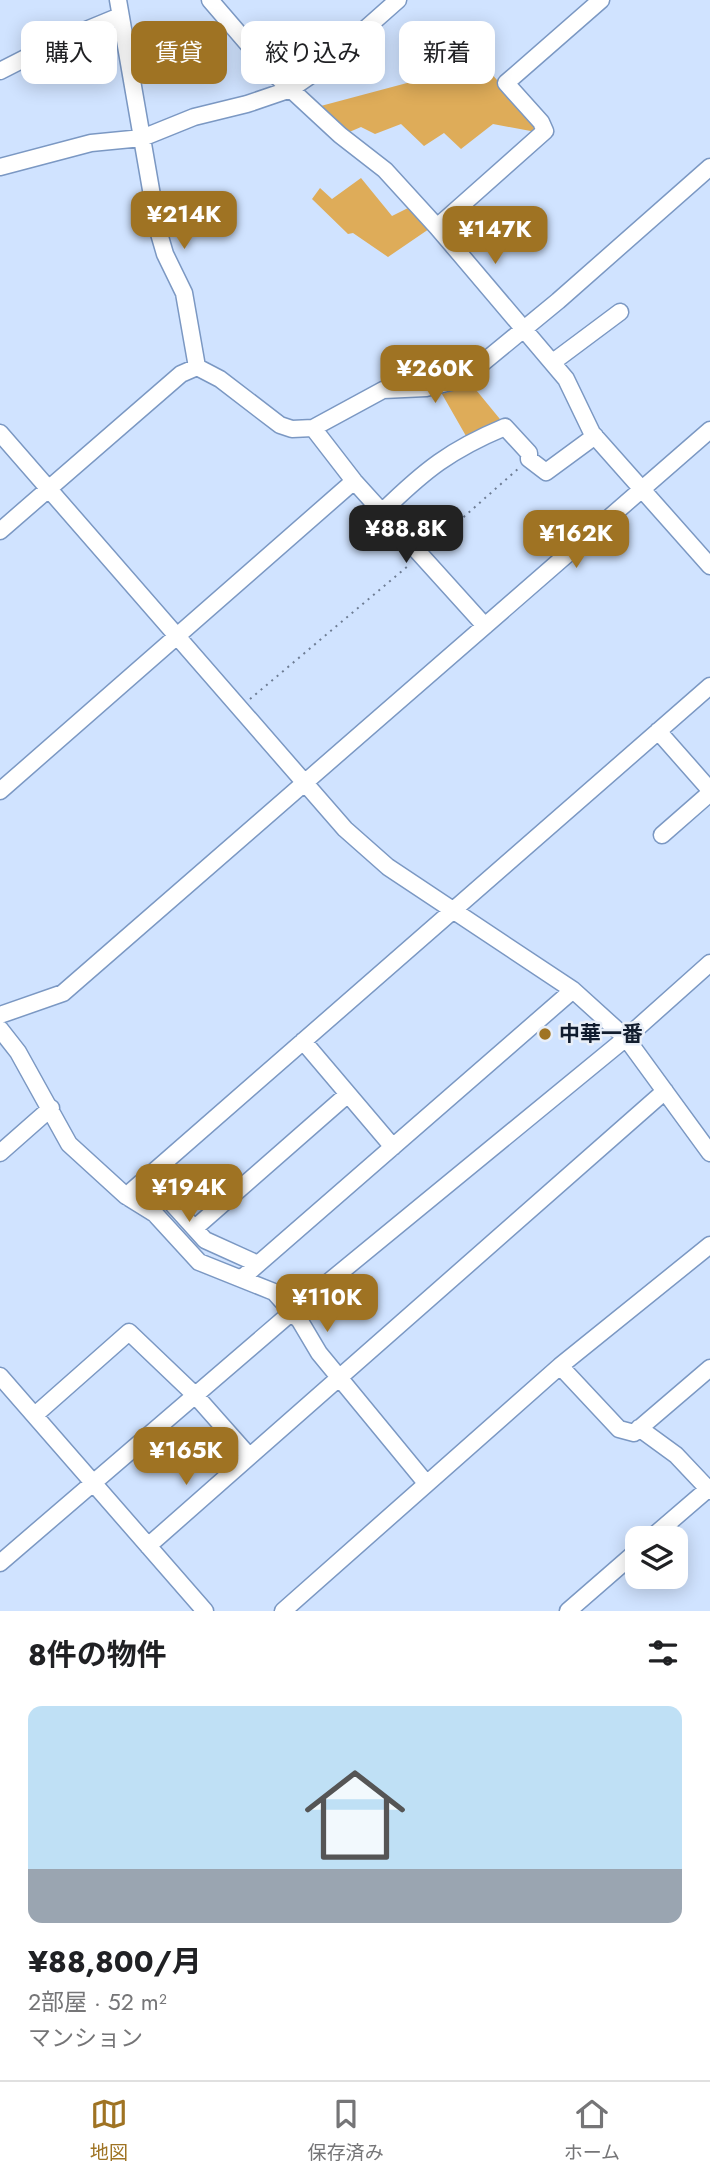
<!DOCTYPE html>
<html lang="ja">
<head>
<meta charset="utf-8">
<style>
  :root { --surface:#fff; --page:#f6f6f6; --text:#202124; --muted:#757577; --line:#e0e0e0; --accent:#9f7323 }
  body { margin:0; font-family:Jost,"Noto Sans JP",sans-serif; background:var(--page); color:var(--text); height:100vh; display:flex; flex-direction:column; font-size:26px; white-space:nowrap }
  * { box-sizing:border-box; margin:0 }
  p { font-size:23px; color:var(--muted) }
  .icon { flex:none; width:38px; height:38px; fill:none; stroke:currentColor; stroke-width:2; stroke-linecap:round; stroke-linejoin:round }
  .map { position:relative; height:1611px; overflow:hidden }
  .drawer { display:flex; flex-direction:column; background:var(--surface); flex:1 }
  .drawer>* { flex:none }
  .guide { position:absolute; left:21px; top:21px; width:668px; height:63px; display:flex; gap:14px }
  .tools { position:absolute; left:625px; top:1526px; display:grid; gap:14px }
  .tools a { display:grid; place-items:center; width:63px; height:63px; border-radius:14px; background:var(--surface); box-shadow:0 4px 18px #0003; font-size:35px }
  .price { position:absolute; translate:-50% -60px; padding:0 16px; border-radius:14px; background:var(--accent); color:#fff; font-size:23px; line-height:46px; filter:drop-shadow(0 2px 4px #0008) }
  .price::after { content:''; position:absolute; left:50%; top:42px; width:21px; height:16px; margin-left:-10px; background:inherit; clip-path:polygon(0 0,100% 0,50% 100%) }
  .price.active { background:#222; color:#fff }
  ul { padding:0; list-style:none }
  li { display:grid; align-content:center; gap:14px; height:371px; padding:0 28px }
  li span { display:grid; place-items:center; height:217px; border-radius:14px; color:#555 }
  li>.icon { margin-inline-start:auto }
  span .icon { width:126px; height:126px; fill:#fffc; stroke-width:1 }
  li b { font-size:30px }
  h2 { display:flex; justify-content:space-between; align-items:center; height:84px; padding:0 28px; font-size:30px }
  .tag { padding:0 24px; border-radius:14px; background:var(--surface); box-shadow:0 4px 18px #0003; font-size:24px; line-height:63px }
  .tag.active { background:var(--accent); color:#fff }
  .dock { display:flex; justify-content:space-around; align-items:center; height:98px; border-top:2px solid var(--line); background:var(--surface); font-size:19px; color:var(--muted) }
  .dock a { display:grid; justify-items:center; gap:4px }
  .dock .active { color:var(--accent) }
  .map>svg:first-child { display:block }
</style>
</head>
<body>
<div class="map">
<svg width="710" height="1611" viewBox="0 0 710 1611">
  <rect width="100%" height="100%" fill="#d0e3ff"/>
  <path fill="#deac59" d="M482,63l53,60 1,9 -43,-8 -32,25 -17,-16 -20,13 -23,-22 -26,10 -14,-7 -14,6 -30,-26z
    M361,178l31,38 18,-9 19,22 -41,28 -35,-24 -5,1 -36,-35 8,-11 12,11z
    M472,385l32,39 -34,19 -28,-49z"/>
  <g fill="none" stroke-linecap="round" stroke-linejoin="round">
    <defs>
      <path id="minor" d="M118,0l40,230 7,24 19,39 13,74
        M210,0l62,72 68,63 45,35 52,57 129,152 26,54 118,133
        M0,71l57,-29 63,-26
        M0,167l91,-24 51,-5 52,-21 53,-13 44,-15 29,-20 78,-69
        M437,227l108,-96 -4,-9 -35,-39 95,-83
        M553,362l67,-50
        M197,367l23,12 60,46 12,4 21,-1 70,-38 43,-2 37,-9 95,-78 152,-134
        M313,428l41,53 131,145
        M0,433l345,396 43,38 185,123 53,48 84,115
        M383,511c42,-41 67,-61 122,-84l24,26v6l17,13 49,-36
        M0,531l181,-157 16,-7
        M658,731l52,59
        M0,791l354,-310
        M662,835l48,-42
        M0,1015l63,-22 647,-563
        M0,1029l18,23 51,92 57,52 29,18 44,48 75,30 26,29 19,32 107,130
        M303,1041l90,106
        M0,1153l51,-45
        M145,1181l22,17 38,42 53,24
        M126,1196l584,-510
        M195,1228l153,-134
        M242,1278l331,-288
        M560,1366l59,63 15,4 76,-65
        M0,1376l205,235
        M35,1415l94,-83 66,63 54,61
        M639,1428l37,27 34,36
        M651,1538l57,-49
        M148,1546l517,-455
        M0,1563l292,-251 334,-274 84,-75
        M283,1611l277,-245 150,-121
        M568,1611l69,-60"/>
    </defs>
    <use href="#minor" stroke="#7b98c3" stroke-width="19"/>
    <path stroke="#6e7d94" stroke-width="2" stroke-dasharray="2 5" stroke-linecap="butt" d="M432,545l87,-77
      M250,699l159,-134"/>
    <use href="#minor" stroke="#fff" stroke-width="16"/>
  </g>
  <circle fill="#9f7323" stroke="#e9eff8" stroke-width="2.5" cx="545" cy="1034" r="7"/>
  <g text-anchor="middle" stroke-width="5" stroke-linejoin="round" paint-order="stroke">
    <g font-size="21" font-weight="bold" fill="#121d2e" stroke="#e9eff8" text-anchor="start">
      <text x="559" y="1041">中華一番</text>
    </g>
  </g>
</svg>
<div class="tools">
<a><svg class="icon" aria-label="layers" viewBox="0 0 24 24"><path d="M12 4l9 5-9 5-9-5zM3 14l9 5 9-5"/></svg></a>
</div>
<b class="price" style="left:184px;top:251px">¥214K</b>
<b class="price" style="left:495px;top:266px">¥147K</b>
<b class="price" style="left:435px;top:405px">¥260K</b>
<b class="price active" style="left:406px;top:565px">¥88.8K</b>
<b class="price" style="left:576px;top:570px">¥162K</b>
<b class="price" style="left:189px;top:1224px">¥194K</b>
<b class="price" style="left:327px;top:1334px">¥110K</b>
<b class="price" style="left:186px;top:1487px">¥165K</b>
<div class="guide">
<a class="tag">購入</a>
<a class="tag active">賃貸</a>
<a class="tag">絞り込み</a>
<a class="tag">新着</a>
</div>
</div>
<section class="drawer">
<h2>8件の物件<svg class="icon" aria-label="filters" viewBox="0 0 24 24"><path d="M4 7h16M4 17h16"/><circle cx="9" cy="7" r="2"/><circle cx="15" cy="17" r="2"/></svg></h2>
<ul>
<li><span style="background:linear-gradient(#bfe0f5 75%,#9aa5b1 0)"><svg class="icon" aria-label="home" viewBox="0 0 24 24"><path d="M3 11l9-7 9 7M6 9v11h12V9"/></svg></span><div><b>¥88,800/月</b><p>2部屋 · 52 m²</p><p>マンション</p></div></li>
</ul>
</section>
<nav class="dock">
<a class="active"><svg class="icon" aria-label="map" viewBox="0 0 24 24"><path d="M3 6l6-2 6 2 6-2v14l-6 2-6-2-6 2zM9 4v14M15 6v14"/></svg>地図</a>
<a><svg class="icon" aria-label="saved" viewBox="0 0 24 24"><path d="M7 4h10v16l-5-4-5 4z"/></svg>保存済み</a>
<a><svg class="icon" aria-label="home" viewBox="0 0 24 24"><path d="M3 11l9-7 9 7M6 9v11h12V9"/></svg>ホーム</a>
</nav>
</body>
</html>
